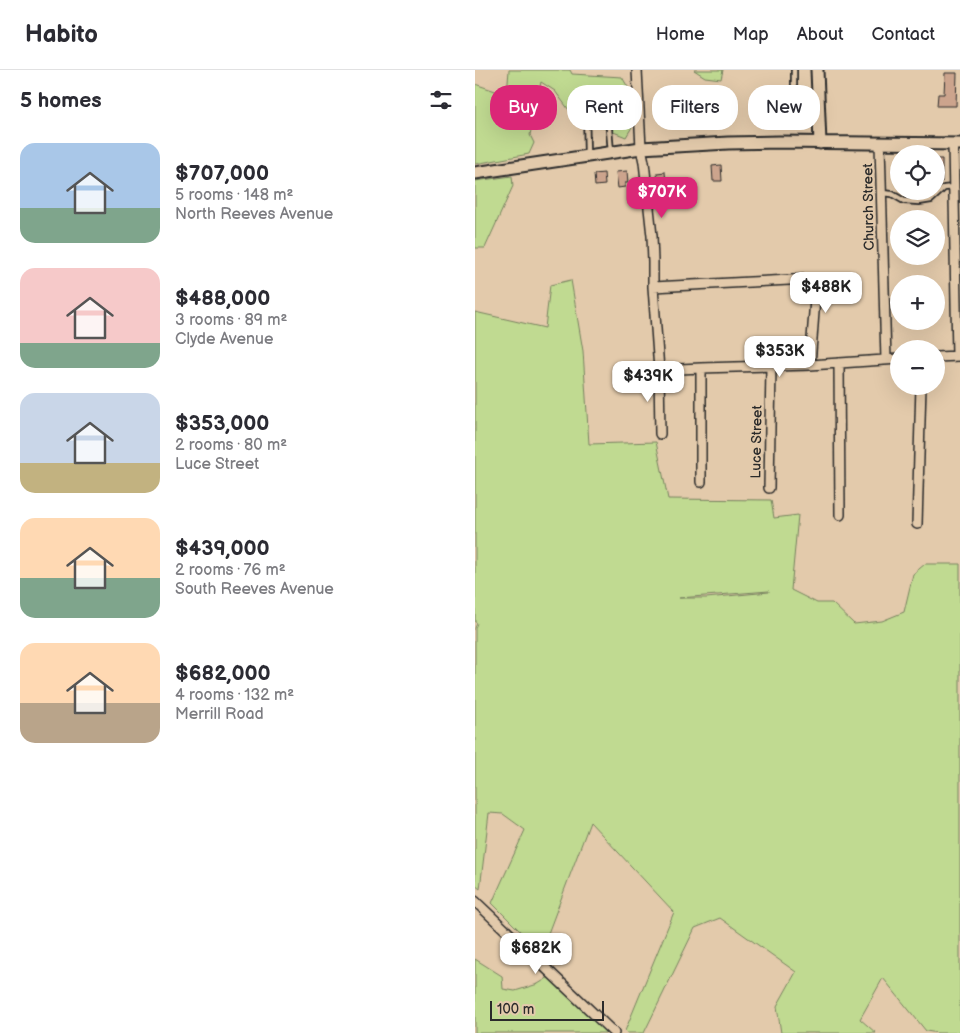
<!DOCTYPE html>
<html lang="en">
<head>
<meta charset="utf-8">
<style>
  :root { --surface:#fff; --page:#f7f7f7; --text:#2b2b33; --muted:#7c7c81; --line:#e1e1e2; --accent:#db2777 }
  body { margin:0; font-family:"Balsamiq Sans",sans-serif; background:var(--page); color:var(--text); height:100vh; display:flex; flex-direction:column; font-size:19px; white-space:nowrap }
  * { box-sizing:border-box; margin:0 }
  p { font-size:16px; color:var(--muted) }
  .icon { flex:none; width:28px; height:28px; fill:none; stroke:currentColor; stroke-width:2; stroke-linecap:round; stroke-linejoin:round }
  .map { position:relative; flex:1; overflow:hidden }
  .details { display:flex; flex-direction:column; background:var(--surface); width:475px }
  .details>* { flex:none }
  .hud { position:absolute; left:15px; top:15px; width:395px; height:45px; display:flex; gap:10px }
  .controls { position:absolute; left:415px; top:75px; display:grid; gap:10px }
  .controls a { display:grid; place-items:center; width:55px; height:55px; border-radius:50%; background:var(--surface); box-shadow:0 5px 20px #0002; font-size:25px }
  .scale { position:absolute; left:15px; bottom:12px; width:114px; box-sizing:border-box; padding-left:5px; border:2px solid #2b2b2b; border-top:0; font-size:14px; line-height:18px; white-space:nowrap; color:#2b2b2b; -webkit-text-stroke:4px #e3caab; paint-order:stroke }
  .price { position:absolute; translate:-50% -42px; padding:0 11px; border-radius:10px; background:#fff; color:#222; font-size:16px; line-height:32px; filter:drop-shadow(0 1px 2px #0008) }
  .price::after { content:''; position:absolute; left:50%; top:30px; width:15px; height:11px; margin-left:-8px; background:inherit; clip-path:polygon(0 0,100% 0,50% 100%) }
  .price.on { background:var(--accent); color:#fff }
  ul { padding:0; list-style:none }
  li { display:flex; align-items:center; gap:15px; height:125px; padding:0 20px }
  li span { display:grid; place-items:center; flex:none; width:140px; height:100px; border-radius:15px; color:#555 }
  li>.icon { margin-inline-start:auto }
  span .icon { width:60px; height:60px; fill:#fffc; stroke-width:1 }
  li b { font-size:21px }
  h2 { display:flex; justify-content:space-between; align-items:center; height:60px; padding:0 20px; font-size:21px }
  .pill { padding:0 18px; border-radius:20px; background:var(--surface); box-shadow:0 5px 20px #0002; font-size:18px; line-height:45px }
  .pill.on { background:var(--accent); color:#fff }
  header { display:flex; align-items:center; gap:30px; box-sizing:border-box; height:70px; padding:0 25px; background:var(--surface); border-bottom:1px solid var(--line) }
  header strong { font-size:24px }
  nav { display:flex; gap:28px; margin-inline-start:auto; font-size:18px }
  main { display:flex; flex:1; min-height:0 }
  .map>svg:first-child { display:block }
</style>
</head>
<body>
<header>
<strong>Habito</strong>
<nav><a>Home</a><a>Map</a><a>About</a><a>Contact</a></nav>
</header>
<main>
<section class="details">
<h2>5 homes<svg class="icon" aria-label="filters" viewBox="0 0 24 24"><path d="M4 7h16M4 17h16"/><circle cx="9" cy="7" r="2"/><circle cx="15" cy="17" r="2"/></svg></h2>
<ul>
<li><span style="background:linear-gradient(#a9c7e8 65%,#7fa58c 0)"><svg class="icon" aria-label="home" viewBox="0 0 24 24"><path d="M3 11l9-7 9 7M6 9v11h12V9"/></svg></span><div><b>$707,000</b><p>5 rooms · 148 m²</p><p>North Reeves Avenue</p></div></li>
<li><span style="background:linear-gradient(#f6c9c9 75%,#7fa58c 0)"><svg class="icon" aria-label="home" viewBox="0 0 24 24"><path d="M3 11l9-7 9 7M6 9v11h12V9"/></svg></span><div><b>$488,000</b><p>3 rooms · 89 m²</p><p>Clyde Avenue</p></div></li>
<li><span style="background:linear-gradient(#c9d6e8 70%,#c2b280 0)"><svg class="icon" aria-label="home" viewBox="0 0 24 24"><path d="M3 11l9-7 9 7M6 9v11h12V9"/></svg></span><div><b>$353,000</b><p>2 rooms · 80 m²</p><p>Luce Street</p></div></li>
<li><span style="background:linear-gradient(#ffd9b3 60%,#7fa58c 0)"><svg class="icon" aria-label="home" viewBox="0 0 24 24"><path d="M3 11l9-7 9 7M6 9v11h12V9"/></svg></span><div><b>$439,000</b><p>2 rooms · 76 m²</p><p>South Reeves Avenue</p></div></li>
<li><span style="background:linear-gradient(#ffd9b3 60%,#b9a48a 0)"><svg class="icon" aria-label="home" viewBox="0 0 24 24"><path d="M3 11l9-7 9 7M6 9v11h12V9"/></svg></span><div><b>$682,000</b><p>4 rooms · 132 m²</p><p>Merrill Road</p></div></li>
</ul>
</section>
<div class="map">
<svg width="485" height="963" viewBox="0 0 485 963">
  <rect width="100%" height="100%" fill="#e3caab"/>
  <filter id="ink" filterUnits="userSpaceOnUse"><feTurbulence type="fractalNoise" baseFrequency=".02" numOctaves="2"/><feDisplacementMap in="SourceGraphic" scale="10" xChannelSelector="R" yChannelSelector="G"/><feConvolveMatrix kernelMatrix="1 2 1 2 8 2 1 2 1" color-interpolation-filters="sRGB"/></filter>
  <g filter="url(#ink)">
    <path fill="#c0da91" stroke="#76825e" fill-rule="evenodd" d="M34,0h61l2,4 50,3 11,19 -1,31 -6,10 -30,-12 -19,-4 -22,-30 -14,-9 -11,53 4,8 -5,11 -54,10v-80l32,11z
      M219,0h29l-2,9 -16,-2z
      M37,106l1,10 -28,62h-10v-67z
      M96,210l12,71 6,93 67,-2 12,57 103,1 3,18 24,-3 -7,75 26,13h15l22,21 28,-3 22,-9 9,-38 12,-10h35v469h-22l-12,-2 -43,-53 -23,41 16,14h-95l-4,-27 19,-34 -76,-54 -25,10 -51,105h-17l-2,-2 49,-119 -84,-90 -49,130 -49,-49 33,-73 -22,-16 -14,-1 -9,76 -5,-4v-257l2,-5 -2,-1v-310l70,16 5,-43zM294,522l-63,6h-27l90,-7z
      M0,889l27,17 1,13 12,2 23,-7 11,-7 57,56h-131z"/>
    <path fill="#cca48d" stroke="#2b2b2b" d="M470,3h12l-1,33h-19l1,-12h6z
      M214,39l15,1v10h-16z
      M461,89h6v23h-6z
      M246,95l1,16h-9l-1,-15z
      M152,101l1,12h-3v4l-7,1 -2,-16z
      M190,102l1,11h-2v2l-6,1 -1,-13z
      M129,103l1,12 -10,1 -1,-12z"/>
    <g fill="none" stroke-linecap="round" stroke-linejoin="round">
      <defs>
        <path id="service" d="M319,35v-35
          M112,85l-1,-46 4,-7 7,-4h3l7,8 4,46
          M406,123l11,1 12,7 15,1 12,-2 13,-12 10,-1"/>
        <path id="minor" d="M162,0l4,78 3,14 8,74 1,26v25l6,83 1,64
          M405,74l6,216
          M478,74l4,212
          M178,217l156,-8 4,2 3,5 -6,79
          M461,287l24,-1
          M364,293l1,152
          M184,300l42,-2 109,-3 89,-6
          M226,412v-114
          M294,418l2,-121
          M442,454l4,-138
          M0,831l139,132"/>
        <path id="tertiary" d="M342,0l3,73
          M0,103l166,-25 87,-5 51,-1 181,2"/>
      </defs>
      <use href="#service" stroke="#2b2b2b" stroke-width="8"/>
      <use href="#minor" stroke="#2b2b2b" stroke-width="12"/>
      <use href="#tertiary" stroke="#2b2b2b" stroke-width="15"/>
      <use href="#service" stroke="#e3caab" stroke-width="4.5"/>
      <use href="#minor" stroke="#e3caab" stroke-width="9"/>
      <use href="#tertiary" stroke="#e3caab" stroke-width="11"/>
    </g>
  </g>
  <g text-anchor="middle" stroke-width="4" stroke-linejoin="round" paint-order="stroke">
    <g font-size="14" fill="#2b2b2b" stroke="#e3caab">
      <text transform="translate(393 137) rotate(-91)" y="5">Church Street</text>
      <text transform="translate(281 372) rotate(-89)" y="5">Luce Street</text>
    </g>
  </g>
</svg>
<div class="controls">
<a><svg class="icon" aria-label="locate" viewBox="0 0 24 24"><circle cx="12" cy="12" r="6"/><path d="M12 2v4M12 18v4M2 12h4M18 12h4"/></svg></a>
<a><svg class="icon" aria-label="layers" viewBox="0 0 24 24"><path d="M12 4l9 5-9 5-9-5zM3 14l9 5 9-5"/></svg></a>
<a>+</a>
<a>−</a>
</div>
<div class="scale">100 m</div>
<b class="price on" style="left:187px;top:149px">$707K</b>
<b class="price" style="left:351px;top:244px">$488K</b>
<b class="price" style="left:305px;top:308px">$353K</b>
<b class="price" style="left:173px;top:333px">$439K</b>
<b class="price" style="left:61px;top:905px">$682K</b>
<div class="hud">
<a class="pill on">Buy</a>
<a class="pill">Rent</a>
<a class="pill">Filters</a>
<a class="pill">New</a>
</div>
</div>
</main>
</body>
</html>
